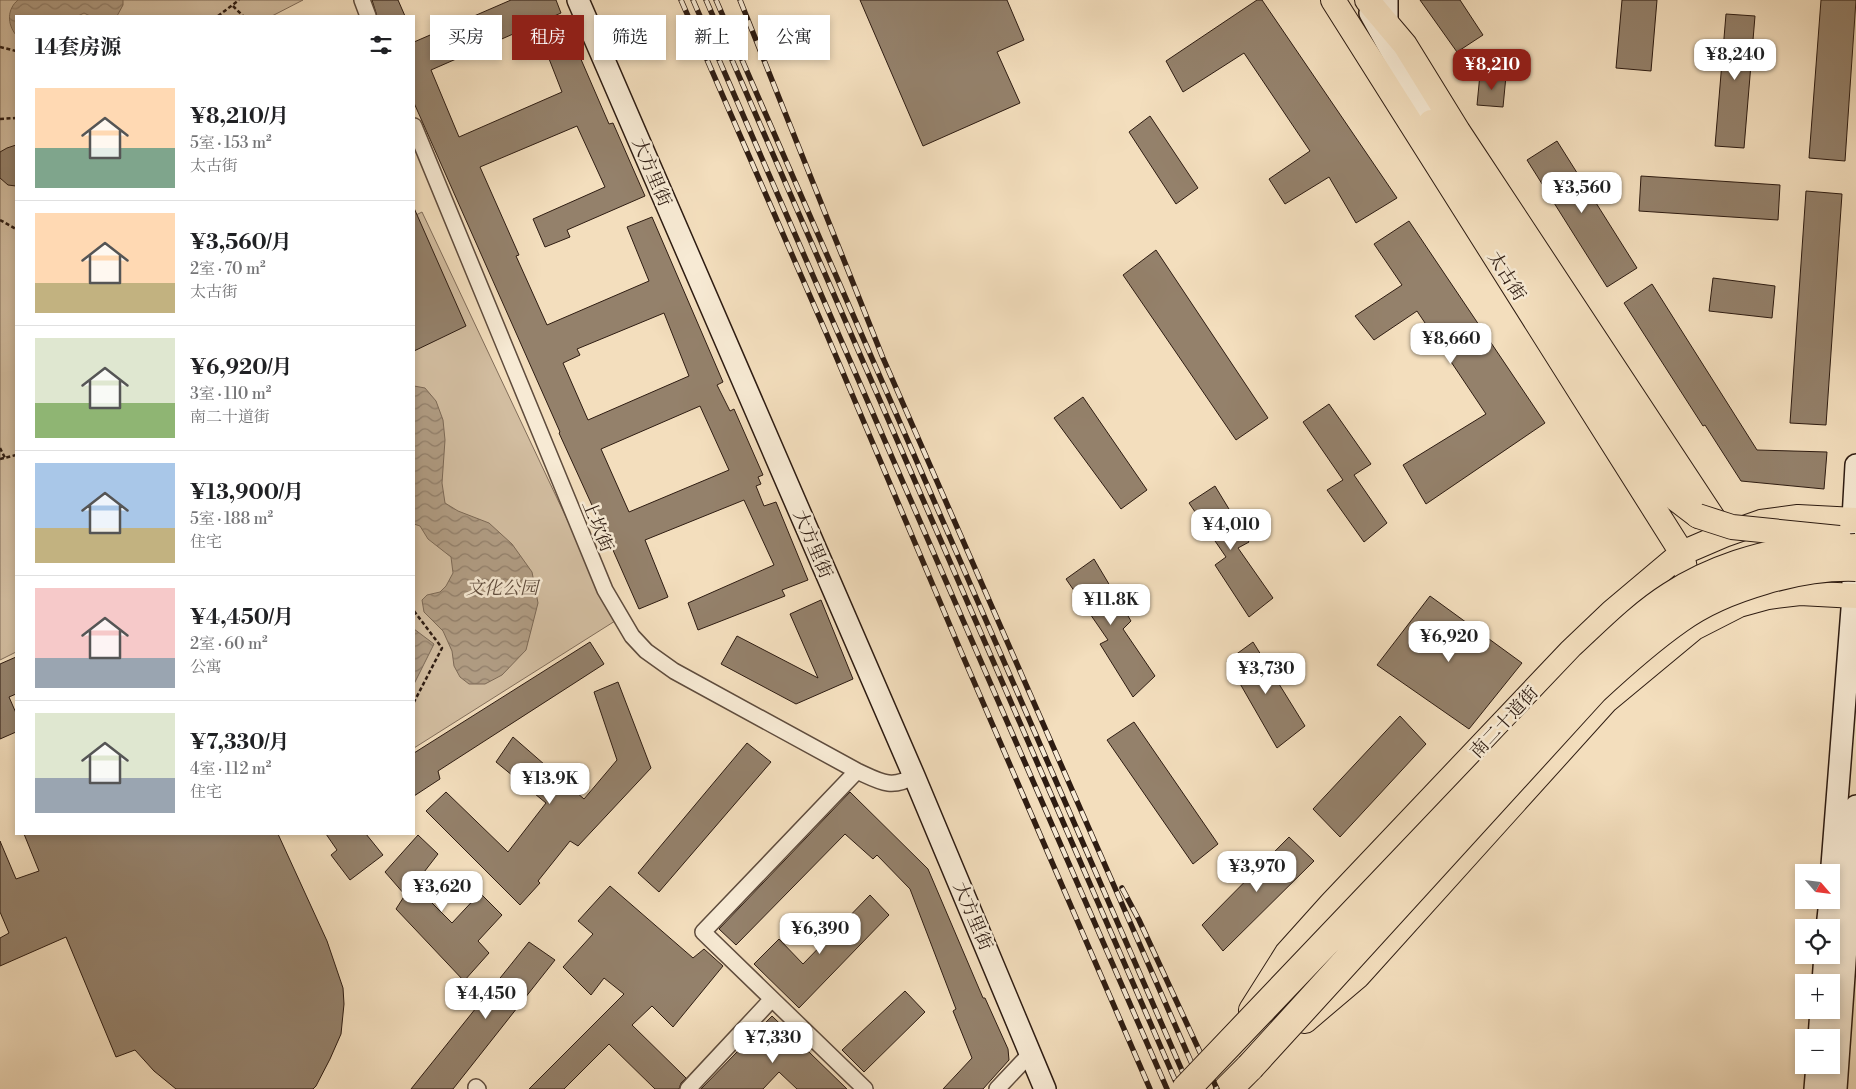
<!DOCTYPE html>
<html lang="zh">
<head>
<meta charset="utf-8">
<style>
  :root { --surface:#fff; --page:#f6f6f6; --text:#202124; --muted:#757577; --line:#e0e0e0; --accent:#8f2418 }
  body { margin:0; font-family:"Libre Bodoni","Noto Serif SC",serif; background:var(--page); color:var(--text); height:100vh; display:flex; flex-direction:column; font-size:19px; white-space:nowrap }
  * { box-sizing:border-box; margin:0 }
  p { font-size:16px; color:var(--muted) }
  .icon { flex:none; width:28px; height:28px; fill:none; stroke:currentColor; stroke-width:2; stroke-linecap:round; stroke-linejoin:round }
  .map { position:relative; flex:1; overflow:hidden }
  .side { position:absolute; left:15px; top:15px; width:400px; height:820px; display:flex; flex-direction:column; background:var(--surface); border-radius:0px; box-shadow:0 2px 8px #0003 }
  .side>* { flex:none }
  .guide { position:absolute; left:430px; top:15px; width:475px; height:45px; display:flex; gap:10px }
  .needle { width:32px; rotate:118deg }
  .fabs { position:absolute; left:1795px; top:864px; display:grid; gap:10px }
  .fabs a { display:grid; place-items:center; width:45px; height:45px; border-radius:0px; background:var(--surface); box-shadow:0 2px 8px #0003; font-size:25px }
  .price { position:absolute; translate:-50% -42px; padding:0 11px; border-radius:10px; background:#fff; color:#222; font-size:16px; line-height:32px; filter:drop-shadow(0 1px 2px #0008) }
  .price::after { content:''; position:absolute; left:50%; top:30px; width:15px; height:11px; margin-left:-8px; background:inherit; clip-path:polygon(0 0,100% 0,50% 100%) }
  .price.active { background:var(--accent); color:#fff }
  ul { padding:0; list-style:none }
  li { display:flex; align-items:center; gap:15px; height:125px; padding:0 20px }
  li+li { border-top:1px solid var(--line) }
  li span { display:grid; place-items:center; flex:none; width:140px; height:100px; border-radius:0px; color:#555 }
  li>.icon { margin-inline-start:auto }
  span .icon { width:60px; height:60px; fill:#fffc; stroke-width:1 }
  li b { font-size:21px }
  h2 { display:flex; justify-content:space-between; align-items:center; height:60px; padding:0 20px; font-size:21px }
  .pill { padding:0 18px; border-radius:0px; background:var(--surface); box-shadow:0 2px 8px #0003; font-size:18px; line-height:45px }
  .pill.active { background:var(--accent); color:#fff }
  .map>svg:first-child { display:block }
</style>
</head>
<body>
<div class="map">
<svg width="1856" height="1089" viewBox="0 0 1856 1089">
  <defs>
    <pattern id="water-waves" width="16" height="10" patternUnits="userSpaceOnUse" patternTransform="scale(1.25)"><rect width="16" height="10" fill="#b09c83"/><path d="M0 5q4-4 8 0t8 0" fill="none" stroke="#907e6a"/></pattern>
  </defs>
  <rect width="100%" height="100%" fill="#f3debd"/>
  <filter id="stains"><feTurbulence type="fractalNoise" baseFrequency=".004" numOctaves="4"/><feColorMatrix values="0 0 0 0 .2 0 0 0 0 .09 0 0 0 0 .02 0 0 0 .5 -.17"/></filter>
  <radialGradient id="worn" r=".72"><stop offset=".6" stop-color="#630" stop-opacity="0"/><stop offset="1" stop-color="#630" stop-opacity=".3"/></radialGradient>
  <path fill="#d2bda0" stroke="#806c59" d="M0,0h303l-31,16h-256v636l-16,8z
    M422,212l193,409 -201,127v-532z"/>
  <path fill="url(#water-waves)" stroke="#7c6956" d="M18,0h105v5l-6,11h-27l-6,-3 -6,3h-62v19c-9,-11 -9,-26 2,-35z
    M414,386l11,2 11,13 7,19 2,20 -3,43 3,20 13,8 31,12 23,21 20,28 6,31 -12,47 -24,25 -17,9h-16l-9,-7 -6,-11 -2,-15 -9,-20 -19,-19 -2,-12 5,-5 13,-3 6,-6 7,-13 -2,-16 -23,-18 -8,-13 -6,-2z
    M414,629l20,15 -20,40z"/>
  <path fill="#94816b" stroke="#2e1c12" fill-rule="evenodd" d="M372,0h26l7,16h-28z
    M511,0h45l5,13 -130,57 28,67 103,-45 -18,-46 26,-12 39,90 4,-1 32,73 -78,34 3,7 -25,10 -12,-28 72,-32 -28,-61 -97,41 39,88 -3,1 31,69 102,-44 -22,-54 25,-10 71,165 -6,3 13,26 4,-2 29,66 -5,2 3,7 -5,2 8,20 12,-4 32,78 -26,10 3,6 -87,34 -10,-27 86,-38 -30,-65 -99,40 23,57 -29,12 -42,-95h-1l-37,-81 1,-1 -146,-329v-61zM664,313l25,63 -101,44 -25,-57 17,-8 -3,-6zM700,406l29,64 -100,42 -28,-63z
    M860,0h147l17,40 -27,12 23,51 -97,43z
    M1257,0h5l135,198 -41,25 -27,-46 -44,27 -16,-25 41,-28 -66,-98 -61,39 -17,-31z
    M1420,0h40l23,35 -26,17z
    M1622,0h35l-6,71 -35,-3z
    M1821,0h35l-11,161 -36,-3z
    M1726,14l29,2 -11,132 -29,-2z
    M1480,74l26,2 -3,31 -26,-2z
    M1150,116l48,72 -22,16 -47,-72z
    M1557,141l80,127 -30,19 -80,-127z
    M16,145v41l-8,-1 -8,-7v-26l7,-4z
    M1641,176l139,9 -2,35 -139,-9z
    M1806,191l36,3 -16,231 -36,-2z
    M414,208l52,118 -52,25z
    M1409,221l136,202 -119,81 -23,-39 83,-51 -69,-103 -43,29 -19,-24 47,-31 -28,-41z
    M1156,250l112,168 -32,22 -113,-165z
    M1713,278l62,8 -3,32 -63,-7z
    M1652,284l105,166 70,2 -3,37 -83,-8 -36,-56 -2,1 -79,-123z
    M1083,397l64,93 -26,19 -67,-91z
    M1329,404l42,60 -17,11 33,48 -23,19 -37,-52 16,-10 -40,-58z
    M1215,486l34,56 -11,6 35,50 -24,19 -34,-52 11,-8 -37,-54z
    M1094,559l37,62 -8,8 32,47 -22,21 -33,-53 8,-4 -42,-61z
    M1430,596l92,67 -53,66 -92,-64z
    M821,600l32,79 -57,25 -75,-40 16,-28 81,42 -28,-64z
    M590,642l14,22 -166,107 2,8 -26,17v-43z
    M1253,642l52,84 -28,22 -50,-87z
    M16,657v37l-7,3 7,16v19l-16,7v-75z
    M618,682l33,86 -73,78 -8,-5 -32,40 2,2 -20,22 -94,-94 20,-19 62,60 38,-49 -50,-41 17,-25 71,62 33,-39 -23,-68z
    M1400,716l26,28 -86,93 -27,-28z
    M1134,722l84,122 -25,20 -86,-124z
    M747,743l24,19 -112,130 -21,-19z
    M850,792l78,77 55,129h2l23,51 1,11 -26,29h-40l29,-31 -19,-47 3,-2 -46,-120 -33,-34 -4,4 -28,-25 -109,111 -17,-16z
    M24,834h254l49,107 16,47 1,16 -3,30 -11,25 -14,27 -3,3h-137l-22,-18 -19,-21 -19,7 -50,-120 -66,29v-28l9,-5 -9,-21v-71l16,38 23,-8z
    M326,834h40l17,21 -33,25 -19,-25 6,-5z
    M418,835l20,19 -24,31 38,38 28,-30 22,22 -24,26 11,12 -25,28 -68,-72 9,-14 -20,-23z
    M1289,837l25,24 -91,90 -21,-26z
    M610,886l83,72 11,-9 19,17 -50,61 -21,-21 -20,19 54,53 -5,5 -2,6h-24l-46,-45 -45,45h-35l95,-95 -20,-16 -13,17 -28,-28 30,-33 -15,-13z
    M870,895l19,20 -90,93 -45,-44 25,-25 24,25z
    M529,942l26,18 -102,129h-42z
    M905,991l20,21 -61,60 -22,-22z
    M772,1016l75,73h-50l-18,-17 -16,17h-62z"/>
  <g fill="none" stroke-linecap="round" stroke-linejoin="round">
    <defs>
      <path id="street" d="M362,0l6,16
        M414,126l191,464 27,46 14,15 28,20 183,100c22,10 34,19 57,5
        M857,771l-154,161 162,157
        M476,1087l2,2
        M688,1089l84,-90
        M997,1089l33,-35"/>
      <path id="secondary" d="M578,0l336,776 131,313
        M1387,0v24
        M1370,13l61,109
        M1831,878l22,-282v-77l3,-54
        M1827,928l3,-28
        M1823,982l2,-27
        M1819,1038l2,-28
        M1815,1089l2,-24
        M1836,1089l20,-283"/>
      <path id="primary" d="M1333,0l349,553 3,16
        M1367,0l38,45 53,86 265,402
        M1431,122l241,371 5,7 21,16
        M1251,1010l36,-57 44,-49 239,-252 42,-40 70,-59 42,-18 37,-13 37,-5 58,3
        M1305,1021l53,-45 248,-275 88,-73 45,-23 29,-8 32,-4 56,3"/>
      <path id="highway" d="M1228,1089l22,-22"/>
    </defs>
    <use href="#street" stroke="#5f4c3d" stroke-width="18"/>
    <use href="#secondary" stroke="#2e1c12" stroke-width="24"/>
    <use href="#primary" stroke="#2e1c12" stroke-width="26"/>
    <use href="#highway" stroke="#2e1c12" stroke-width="30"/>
    <path stroke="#2e1c12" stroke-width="2.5" stroke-dasharray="4 2.5" stroke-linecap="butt" d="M233,6l10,10
      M218,16l21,-16
      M0,47l16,4
      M0,119l16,-1
      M0,220l16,9
      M0,448l5,10
      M0,459l16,-4
      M414,611l28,37 -28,54"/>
    <use href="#street" stroke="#f7ead4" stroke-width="15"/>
    <use href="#secondary" stroke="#f7ead4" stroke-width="21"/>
    <use href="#primary" stroke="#f3debd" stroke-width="24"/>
    <use href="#highway" stroke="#f3debd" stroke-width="28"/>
    <defs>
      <path id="rail" d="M681,0l146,335 135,319 188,435
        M693,0l474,1089
        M706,0l473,1089
        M716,0l474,1089
        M740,0l143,358 320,731
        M1122,888l17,32 78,169"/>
    </defs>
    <use href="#rail" stroke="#2e1c12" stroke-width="5.5"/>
    <use href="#rail" stroke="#f7ead4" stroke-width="4" stroke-dasharray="11" stroke-linecap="butt"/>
    <defs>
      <path id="primary-bridge" d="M1698,516l34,11 107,11"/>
      <path id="highway-bridge" d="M1250,1067l344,-377c27,-25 55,-50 85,-71 44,-32 123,-54 177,-52
        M1186,1089l404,-424c26,-24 51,-50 81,-69 40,-26 92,-43 139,-47 15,-1 31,0 46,-1"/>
    </defs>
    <use href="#primary-bridge" stroke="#2e1c12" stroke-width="26" stroke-linecap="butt"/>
    <use href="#highway-bridge" stroke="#2e1c12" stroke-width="30" stroke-linecap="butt"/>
    <use href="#primary-bridge" stroke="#f3debd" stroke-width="24"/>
    <use href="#highway-bridge" stroke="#f3debd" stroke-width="28"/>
  </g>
  <g text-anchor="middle" stroke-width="5" stroke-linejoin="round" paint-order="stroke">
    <g font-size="18" fill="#2e1c12" stroke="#f7ead4">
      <text transform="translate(652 172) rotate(67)" y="6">大方里街</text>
      <text transform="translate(1507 276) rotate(58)" y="6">太古街</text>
      <text transform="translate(598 526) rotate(68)" y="6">上坎街</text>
      <text transform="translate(813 544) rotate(67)" y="6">大方里街</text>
      <text transform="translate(1504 722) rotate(-47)" y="6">南二十道街</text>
      <text transform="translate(973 916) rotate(67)" y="6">大方里街</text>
    </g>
    <g font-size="18" font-style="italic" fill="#5f4c3d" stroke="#f7ead4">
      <text x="502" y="594">文化公园</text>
    </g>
  </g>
  <rect width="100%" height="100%" filter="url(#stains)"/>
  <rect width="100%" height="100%" fill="url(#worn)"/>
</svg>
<div class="fabs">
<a><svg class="needle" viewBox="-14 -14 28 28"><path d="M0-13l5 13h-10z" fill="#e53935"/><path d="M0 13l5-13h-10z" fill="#757577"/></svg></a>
<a><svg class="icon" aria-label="locate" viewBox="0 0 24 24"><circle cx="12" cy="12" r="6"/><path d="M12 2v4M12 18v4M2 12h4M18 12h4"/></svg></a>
<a>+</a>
<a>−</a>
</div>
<b class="price" style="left:1735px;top:81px">¥8,240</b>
<b class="price active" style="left:1492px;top:91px">¥8,210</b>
<b class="price" style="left:1582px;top:214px">¥3,560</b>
<b class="price" style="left:1451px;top:365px">¥8,660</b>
<b class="price" style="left:1231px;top:551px">¥4,010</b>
<b class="price" style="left:1111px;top:626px">¥11.8K</b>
<b class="price" style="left:1449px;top:663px">¥6,920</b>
<b class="price" style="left:1266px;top:695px">¥3,730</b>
<b class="price" style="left:550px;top:805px">¥13.9K</b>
<b class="price" style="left:1257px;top:893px">¥3,970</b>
<b class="price" style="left:442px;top:913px">¥3,620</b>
<b class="price" style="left:820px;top:955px">¥6,390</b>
<b class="price" style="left:486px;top:1020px">¥4,450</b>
<b class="price" style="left:773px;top:1064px">¥7,330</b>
<div class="guide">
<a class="pill">买房</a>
<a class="pill active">租房</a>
<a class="pill">筛选</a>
<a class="pill">新上</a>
<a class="pill">公寓</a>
</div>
<section class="side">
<h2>14套房源<svg class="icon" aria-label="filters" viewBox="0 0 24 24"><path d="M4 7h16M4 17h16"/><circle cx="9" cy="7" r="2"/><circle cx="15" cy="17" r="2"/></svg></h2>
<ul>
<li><span style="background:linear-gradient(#ffd9b3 60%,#7fa58c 0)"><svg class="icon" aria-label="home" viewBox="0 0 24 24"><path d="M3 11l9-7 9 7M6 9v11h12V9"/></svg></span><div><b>¥8,210/月</b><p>5室 · 153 m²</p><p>太古街</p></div></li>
<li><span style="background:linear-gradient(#ffd9b3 70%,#c2b280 0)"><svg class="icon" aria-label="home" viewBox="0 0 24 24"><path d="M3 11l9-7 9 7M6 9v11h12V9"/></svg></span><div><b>¥3,560/月</b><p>2室 · 70 m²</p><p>太古街</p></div></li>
<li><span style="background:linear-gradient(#dfe7d0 65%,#8fb573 0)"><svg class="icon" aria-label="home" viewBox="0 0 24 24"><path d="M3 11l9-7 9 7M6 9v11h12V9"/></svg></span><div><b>¥6,920/月</b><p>3室 · 110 m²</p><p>南二十道街</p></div></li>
<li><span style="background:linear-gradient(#a9c7e8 65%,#c2b280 0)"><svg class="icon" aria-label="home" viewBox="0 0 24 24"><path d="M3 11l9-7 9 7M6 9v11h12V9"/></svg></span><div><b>¥13,900/月</b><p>5室 · 188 m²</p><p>住宅</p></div></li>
<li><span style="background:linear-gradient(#f6c9c9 70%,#9aa5b1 0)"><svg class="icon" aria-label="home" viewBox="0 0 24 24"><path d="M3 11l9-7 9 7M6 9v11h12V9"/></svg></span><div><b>¥4,450/月</b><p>2室 · 60 m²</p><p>公寓</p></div></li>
<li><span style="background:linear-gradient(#dfe7d0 65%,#9aa5b1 0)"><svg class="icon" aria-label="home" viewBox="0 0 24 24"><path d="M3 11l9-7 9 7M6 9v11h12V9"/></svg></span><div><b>¥7,330/月</b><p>4室 · 112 m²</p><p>住宅</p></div></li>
</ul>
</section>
</div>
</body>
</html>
